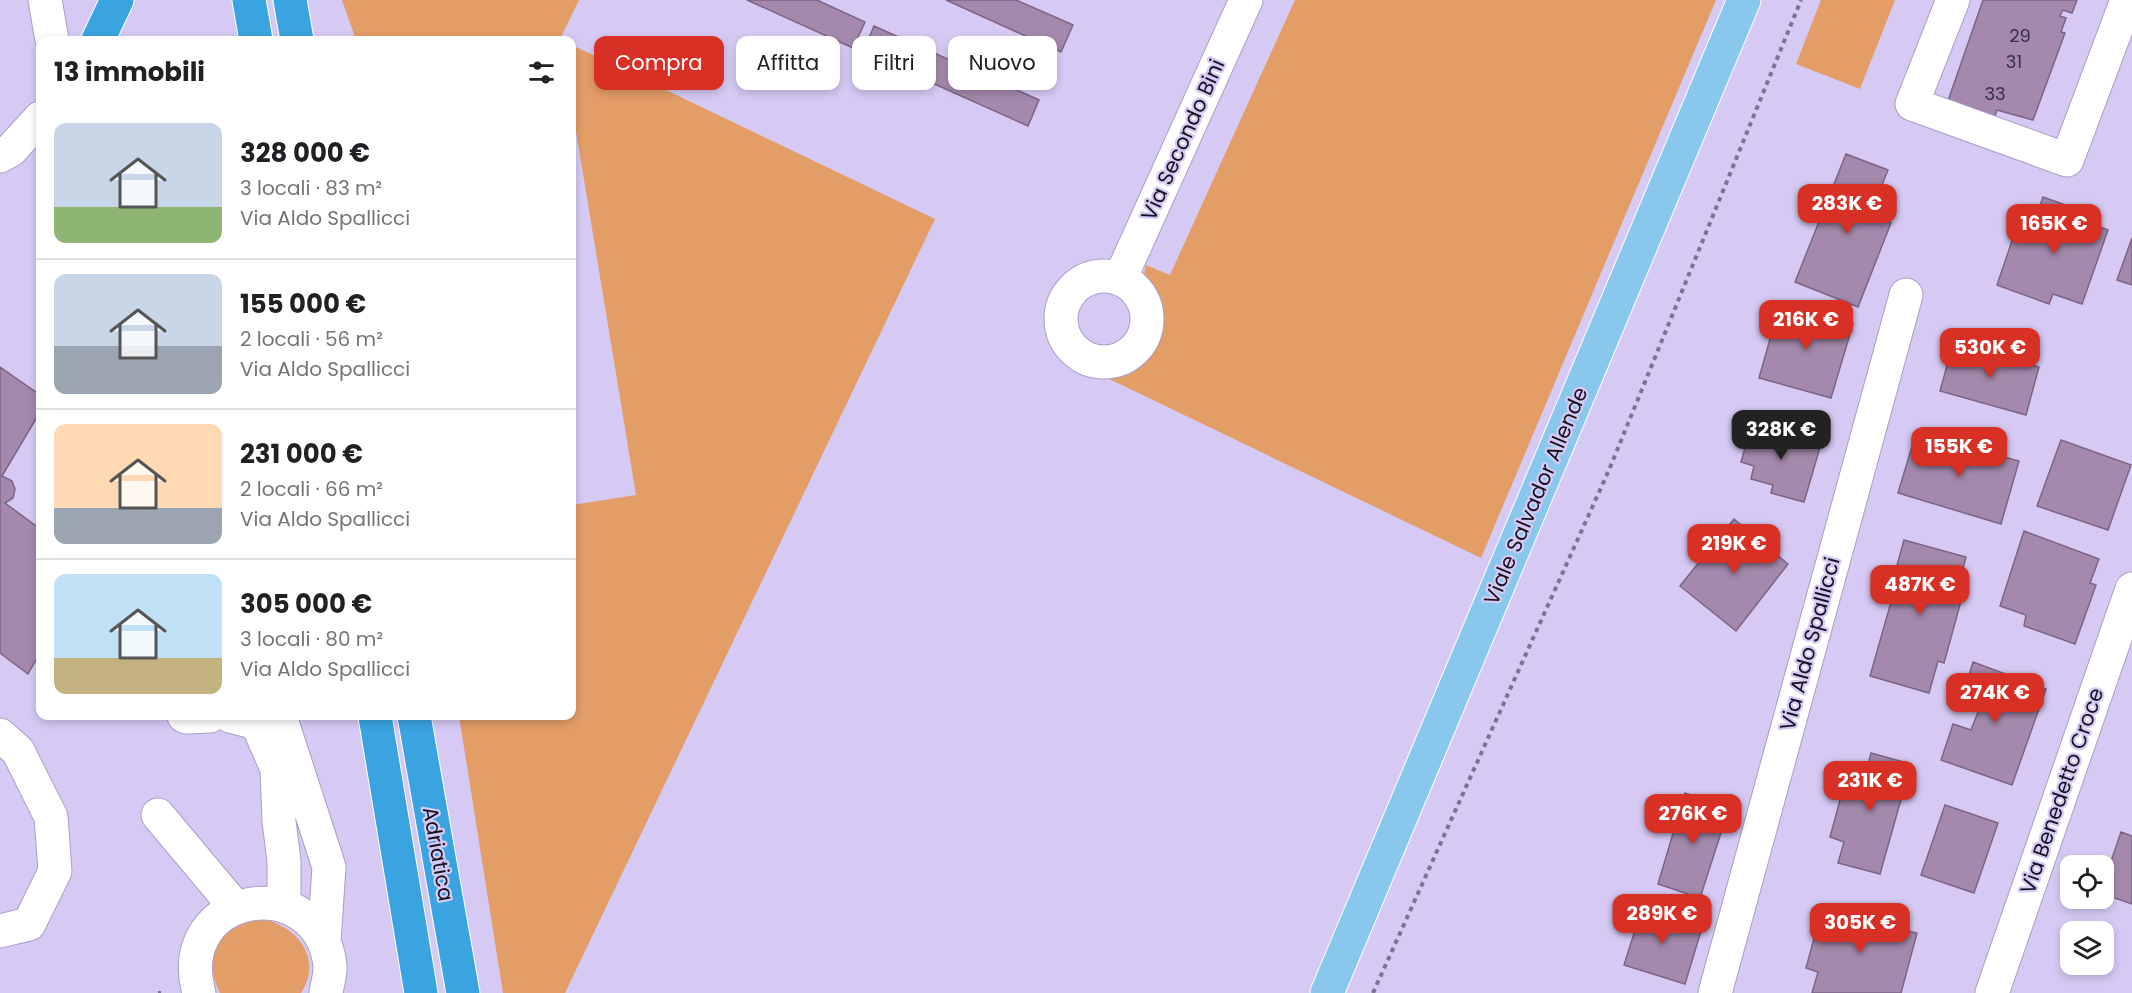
<!DOCTYPE html>
<html lang="it">
<head>
<meta charset="utf-8">
<style>
  :root { --surface:#fff; --page:#f6f6f6; --text:#202124; --muted:#757577; --line:#e0e0e0; --accent:#d93025 }
  body { margin:0; font-family:Poppins,sans-serif; background:var(--page); color:var(--text); height:100vh; display:flex; flex-direction:column; font-size:22px; white-space:nowrap }
  * { box-sizing:border-box; margin:0 }
  p { font-size:20px; color:var(--muted) }
  .icon { flex:none; width:33px; height:33px; fill:none; stroke:currentColor; stroke-width:2; stroke-linecap:round; stroke-linejoin:round }
  .map { position:relative; flex:1; overflow:hidden }
  .panel { position:absolute; left:36px; top:36px; width:540px; height:684px; display:flex; flex-direction:column; background:var(--surface); border-radius:12px; box-shadow:0 3px 9px #0003 }
  .panel>* { flex:none }
  .hud { position:absolute; left:594px; top:36px; width:570px; height:54px; display:flex; gap:12px }
  .tools { position:absolute; left:2060px; top:855px; display:grid; gap:12px }
  .tools a { display:grid; place-items:center; width:54px; height:54px; border-radius:12px; background:var(--surface); box-shadow:0 3px 9px #0003; font-size:30px }
  .price { position:absolute; translate:-50% -51px; padding:0 14px; border-radius:12px; background:var(--accent); color:#fff; font-size:20px; line-height:39px; filter:drop-shadow(0 2px 3px #0008) }
  .price::after { content:''; position:absolute; left:50%; top:36px; width:18px; height:14px; margin-left:-9px; background:inherit; clip-path:polygon(0 0,100% 0,50% 100%) }
  .price.selected { background:#222; color:#fff }
  ul { padding:0; list-style:none }
  li { display:flex; align-items:center; gap:18px; height:150px; padding:0 18px }
  li+li { border-top:2px solid var(--line) }
  li span { display:grid; place-items:center; flex:none; width:168px; height:120px; border-radius:12px; color:#555 }
  li>.icon { margin-inline-start:auto }
  span .icon { width:72px; height:72px; fill:#fffc; stroke-width:1 }
  li b { font-size:26px }
  h2 { display:flex; justify-content:space-between; align-items:center; height:72px; padding:0 18px; font-size:26px }
  .pill { padding:0 21px; border-radius:12px; background:var(--surface); box-shadow:0 3px 9px #0003; font-size:21px; line-height:54px }
  .pill.selected { background:var(--accent); color:#fff }
  .map>svg:first-child { display:block }
</style>
</head>
<body>
<div class="map">
<svg width="2132" height="993" viewBox="0 0 2132 993">
  <rect width="100%" height="100%" fill="#d6caf4"/>
  <path fill="#e39d67" d="M342,0h237l-19,39 2,1h-206z
    M1295,0h421l-235,558 -378,-182c6,0 14,0 19,-1 27,-9 40,-45 34,-71 -2,-9 -9,-17 -13,-25l3,-14 24,10z
    M1821,0h74l-35,89 -64,-25z
    M572,45l363,174 -370,774h-62l-44,-277h113v-211l64,-10 -64,-388z
    M263,919c35,8 60,40 38,74h-81c-20,-39 2,-69 43,-74z"/>
  <path fill="#a489ac" stroke="#7d6485" stroke-width="1.5" d="M747,0h70l48,22 -12,26z
    M946,0h70l57,25 -12,27z
    M1983,0h94l-5,13 -9,-3 -3,6 6,2 -5,14 4,1 -32,87 -36,-10 -4,11 -42,-15 -2,-8z
    M874,26l165,74 -11,26 -165,-74z
    M1846,154l42,16 -18,45 21,8 -33,84 -63,-25z
    M2043,197l42,15 -4,8 27,10 -26,74 -29,-10 -4,10 -52,-19 18,-53 14,5z
    M2132,238v47l-15,-5z
    M1780,304l73,20 -22,74 -72,-20z
    M1953,344l86,23 -13,48 -86,-24z
    M0,367l40,28v17l-38,64 10,5 3,8 -2,9 -8,5 35,26v134l-4,-3 -8,14 -28,-21z
    M1752,424l69,20 -17,58 -33,-9 2,-8 -22,-6 3,-13 -13,-4z
    M1916,433l103,28 -18,63 -103,-31z
    M2061,440l70,25 -23,65 -71,-24z
    M1734,519l54,45 -52,67 -56,-45z
    M2024,531l75,28 -9,24 6,2 -21,59 -51,-18 2,-11 -26,-9z
    M1904,540l62,17 -8,31 6,2 -20,73 -6,-2 -9,32 -59,-17 27,-95 -4,-1z
    M1973,662l73,27 -34,96 -71,-25 12,-36 18,6 9,-23 -19,-6z
    M1871,753l40,11 -31,110 -42,-11 6,-21 -14,-5 19,-70 17,5z
    M1685,793l44,15 -29,90 -42,-14z
    M1945,805l53,18 -24,70 -53,-18z
    M2121,832l11,4v68l-29,-10v-9z
    M1645,899l18,6 -4,13 42,13 -16,53 -61,-19z
    M1864,908l36,11 -3,10 20,4 -16,60h-89l6,-21 -12,-4 16,-59 37,10z"/>
  <g fill="none" stroke-linecap="round" stroke-linejoin="round">
    <defs>
      <path id="minor" d="M45,0l7,40
        M1953,0l-41,104 155,56 60,-160
        M0,156l11,-6 29,-32
        M1061 319a43 43 0 1 1 86 0a43 43 0 1 1-86 0Z
        M1120,279l126,-279
        M184,716l3,1 23,-1
        M230,716l27,7 20,46 2,52 5,40v45
        M280,716l49,151 -5,75
        M0,735l18,16 33,66 4,54 -26,53 -29,7
        M158,815l77,92
        M199,993c-28,-102 119,-125 131,-28 1,9 -3,19 -4,28
        M1715,993l191,-698
        M1992,993l140,-404"/>
      <path id="major" d="M1327,993l417,-993"/>
      <path id="highway" d="M249,0l7,40
        M290,0l7,40
        M98,40l19,-40
        M375,716l46,277
        M414,716l49,277"/>
    </defs>
    <use href="#minor" stroke="#aa9ec7" stroke-width="35"/>
    <use href="#major" stroke="#fff" stroke-width="35"/>
    <use href="#highway" stroke="#fff" stroke-width="35"/>
    <path stroke="#7b7390" stroke-width="4" stroke-dasharray="4.5 4.5" stroke-linecap="butt" d="M158,993h3
      M1373,993l236,-523 192,-470"/>
    <use href="#minor" stroke="#fff" stroke-width="33"/>
    <use href="#major" stroke="#89c8ec" stroke-width="33"/>
    <use href="#highway" stroke="#3aa4e0" stroke-width="33"/>
  </g>
  <g text-anchor="middle" stroke-width="4.5" stroke-linejoin="round" paint-order="stroke">
    <g font-size="18" fill="#3a3044">
      <text x="2020" y="42">29</text>
      <text x="2014" y="68">31</text>
      <text x="1995" y="100">33</text>
    </g>
    <g font-size="21" fill="#171221" stroke="#d6caf4">
      <text transform="translate(1183 140) rotate(-66)" y="7">Via Secondo Bini</text>
      <text transform="translate(1536 496) rotate(-67)" y="7">Viale Salvador Allende</text>
      <text transform="translate(1810 644) rotate(-75)" y="7">Via Aldo Spallicci</text>
      <text transform="translate(2062 791) rotate(-71)" y="7">Via Benedetto Croce</text>
      <text transform="translate(438 854) rotate(80)" y="7">Adriatica</text>
    </g>
  </g>
</svg>
<div class="tools">
<a><svg class="icon" aria-label="locate" viewBox="0 0 24 24"><circle cx="12" cy="12" r="6"/><path d="M12 2v4M12 18v4M2 12h4M18 12h4"/></svg></a>
<a><svg class="icon" aria-label="layers" viewBox="0 0 24 24"><path d="M12 4l9 5-9 5-9-5zM3 14l9 5 9-5"/></svg></a>
</div>
<b class="price" style="left:1847px;top:235px">283K €</b>
<b class="price" style="left:2054px;top:255px">165K €</b>
<b class="price" style="left:1806px;top:351px">216K €</b>
<b class="price" style="left:1990px;top:379px">530K €</b>
<b class="price selected" style="left:1781px;top:461px">328K €</b>
<b class="price" style="left:1959px;top:478px">155K €</b>
<b class="price" style="left:1734px;top:575px">219K €</b>
<b class="price" style="left:1920px;top:616px">487K €</b>
<b class="price" style="left:1995px;top:724px">274K €</b>
<b class="price" style="left:1870px;top:812px">231K €</b>
<b class="price" style="left:1693px;top:845px">276K €</b>
<b class="price" style="left:1662px;top:945px">289K €</b>
<b class="price" style="left:1860px;top:954px">305K €</b>
<div class="hud">
<a class="pill selected">Compra</a>
<a class="pill">Affitta</a>
<a class="pill">Filtri</a>
<a class="pill">Nuovo</a>
</div>
<section class="panel">
<h2>13 immobili<svg class="icon" aria-label="filters" viewBox="0 0 24 24"><path d="M4 7h16M4 17h16"/><circle cx="9" cy="7" r="2"/><circle cx="15" cy="17" r="2"/></svg></h2>
<ul>
<li><span style="background:linear-gradient(#c9d6e8 70%,#8fb573 0)"><svg class="icon" aria-label="home" viewBox="0 0 24 24"><path d="M3 11l9-7 9 7M6 9v11h12V9"/></svg></span><div><b>328 000 €</b><p>3 locali · 83 m²</p><p>Via Aldo Spallicci</p></div></li>
<li><span style="background:linear-gradient(#c9d6e8 60%,#9aa5b1 0)"><svg class="icon" aria-label="home" viewBox="0 0 24 24"><path d="M3 11l9-7 9 7M6 9v11h12V9"/></svg></span><div><b>155 000 €</b><p>2 locali · 56 m²</p><p>Via Aldo Spallicci</p></div></li>
<li><span style="background:linear-gradient(#ffd9b3 70%,#9aa5b1 0)"><svg class="icon" aria-label="home" viewBox="0 0 24 24"><path d="M3 11l9-7 9 7M6 9v11h12V9"/></svg></span><div><b>231 000 €</b><p>2 locali · 66 m²</p><p>Via Aldo Spallicci</p></div></li>
<li><span style="background:linear-gradient(#bfe0f5 70%,#c2b280 0)"><svg class="icon" aria-label="home" viewBox="0 0 24 24"><path d="M3 11l9-7 9 7M6 9v11h12V9"/></svg></span><div><b>305 000 €</b><p>3 locali · 80 m²</p><p>Via Aldo Spallicci</p></div></li>
</ul>
</section>
</div>
</body>
</html>
